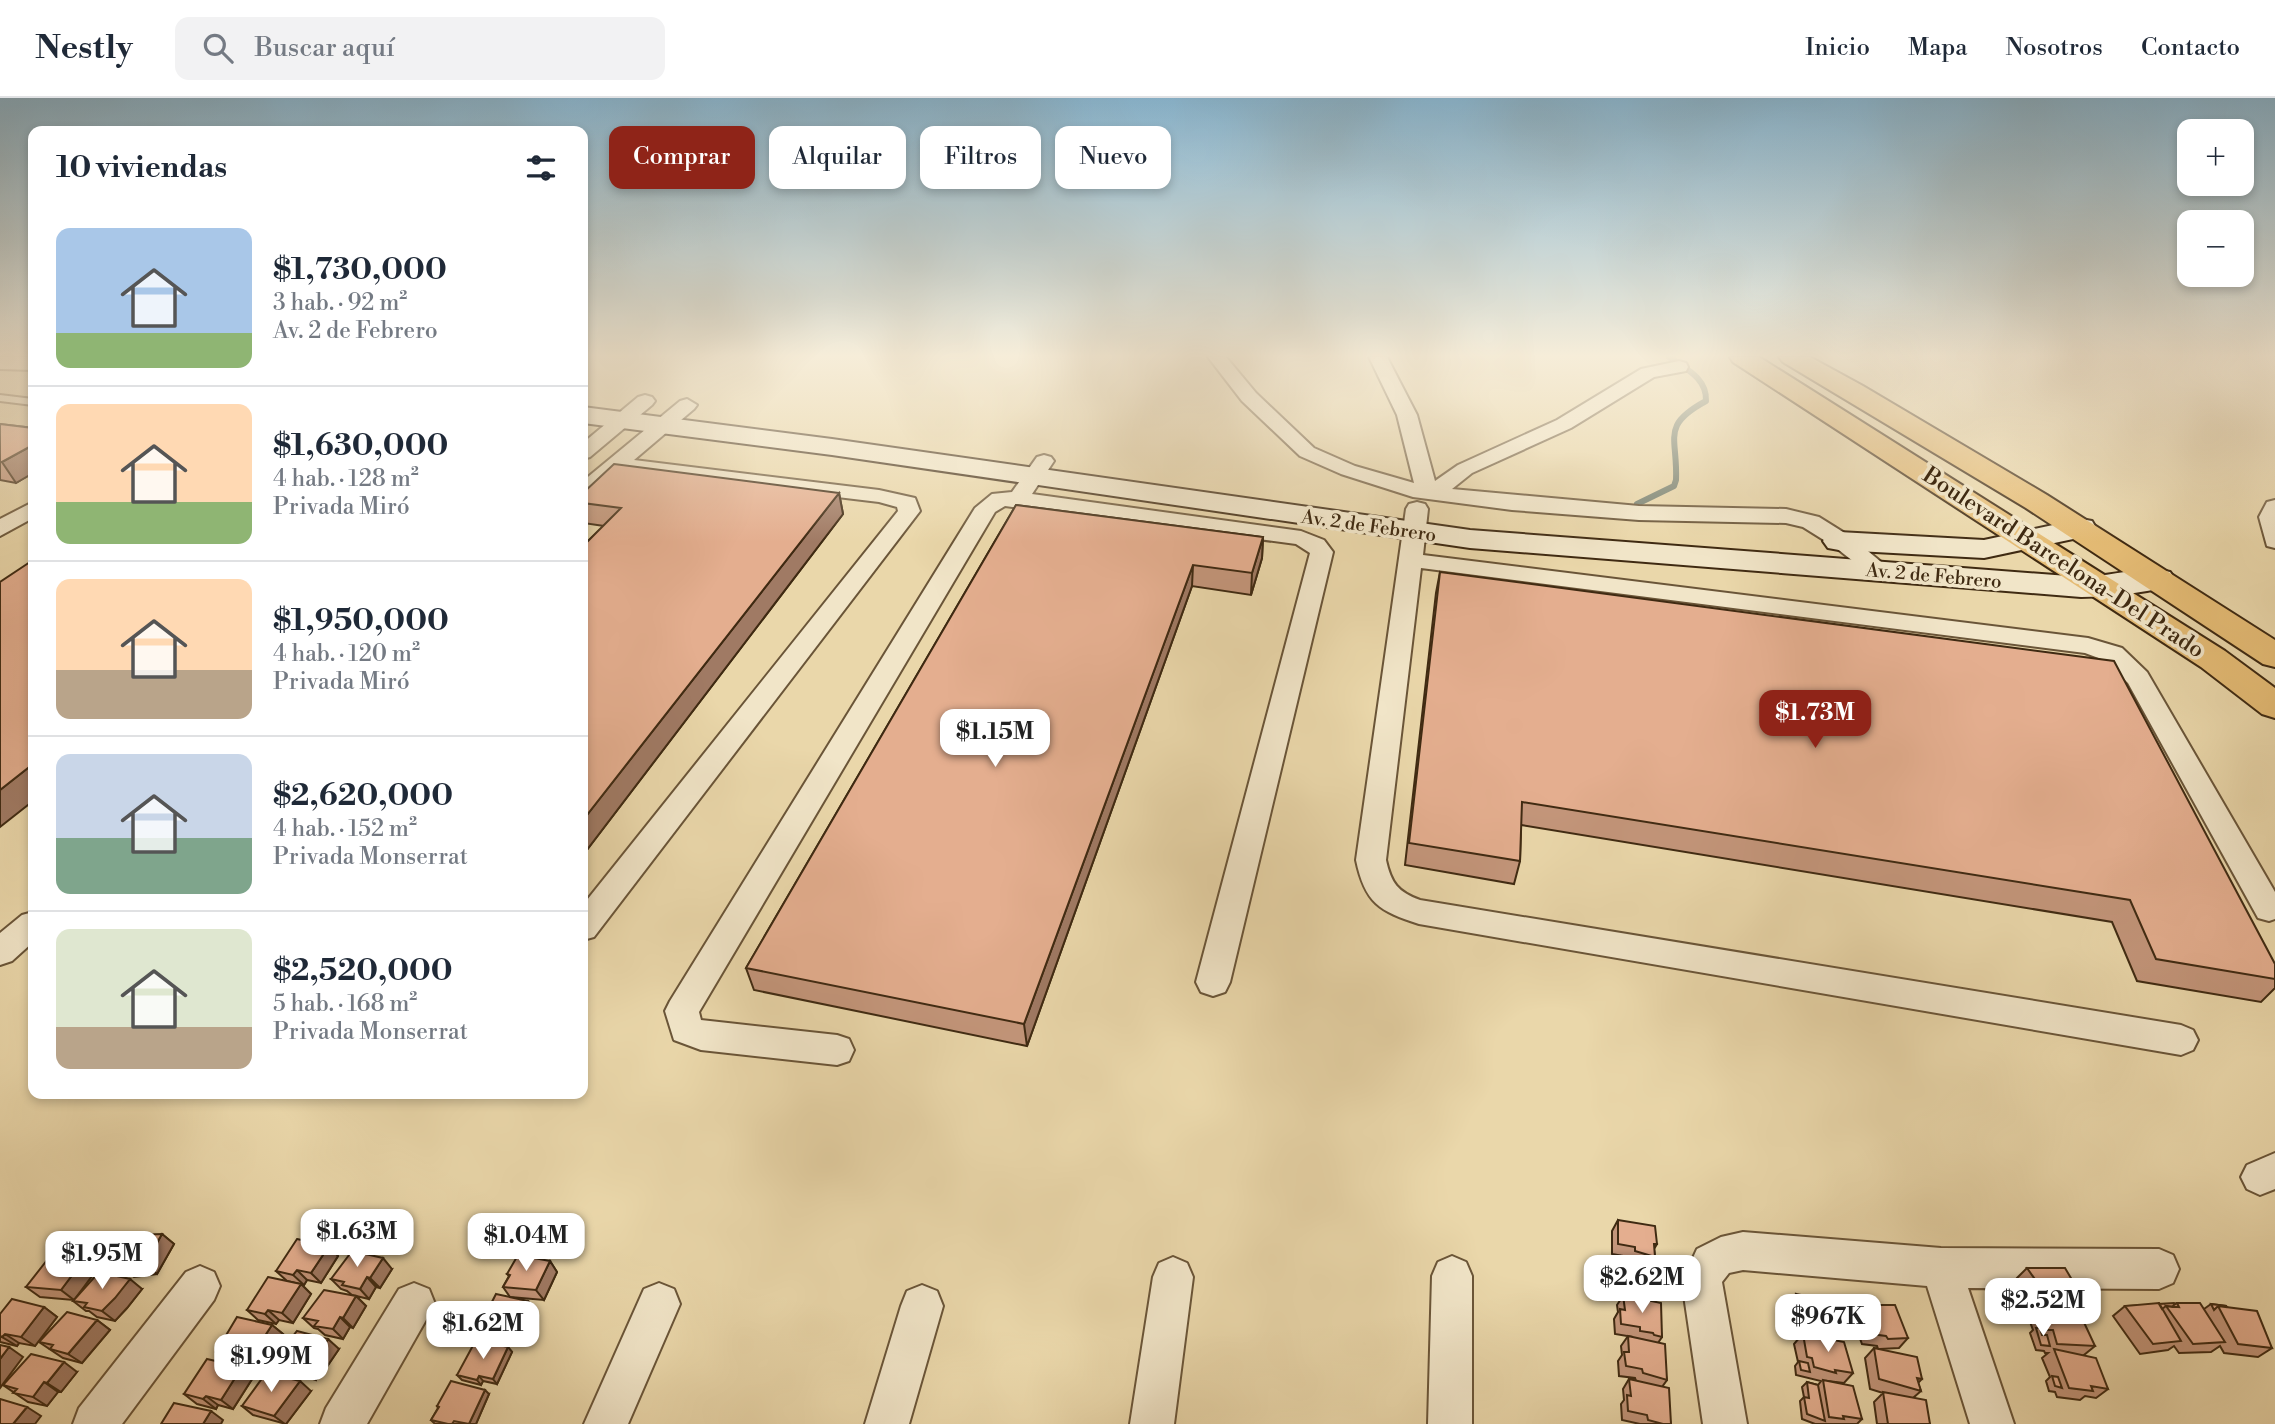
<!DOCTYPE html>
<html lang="es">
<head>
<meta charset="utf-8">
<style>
  :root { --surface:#fff; --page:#f2f2f3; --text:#1f2937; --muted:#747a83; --line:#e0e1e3; --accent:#8f2418 }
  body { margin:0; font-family:"Libre Bodoni",serif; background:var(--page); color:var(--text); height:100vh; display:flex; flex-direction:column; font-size:26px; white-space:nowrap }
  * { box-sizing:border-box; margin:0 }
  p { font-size:23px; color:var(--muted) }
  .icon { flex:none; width:38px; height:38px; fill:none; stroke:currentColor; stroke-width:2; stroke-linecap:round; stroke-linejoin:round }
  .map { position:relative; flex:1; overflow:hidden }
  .panel { position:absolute; left:28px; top:28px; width:560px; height:973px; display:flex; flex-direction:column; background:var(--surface); border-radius:14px; box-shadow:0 4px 10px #0003 }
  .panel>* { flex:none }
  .hud { position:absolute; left:609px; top:28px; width:665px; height:63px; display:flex; gap:14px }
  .buttons { position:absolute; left:2177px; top:21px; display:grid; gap:14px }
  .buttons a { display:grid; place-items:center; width:77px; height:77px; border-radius:14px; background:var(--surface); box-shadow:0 4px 10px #0003; font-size:35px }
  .price { position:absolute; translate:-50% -60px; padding:0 16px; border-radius:14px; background:#fff; color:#222; font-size:23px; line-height:46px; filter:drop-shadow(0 2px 4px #0008) }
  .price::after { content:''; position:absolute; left:50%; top:42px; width:21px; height:16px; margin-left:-10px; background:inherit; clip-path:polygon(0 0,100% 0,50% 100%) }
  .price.active { background:var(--accent); color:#fff }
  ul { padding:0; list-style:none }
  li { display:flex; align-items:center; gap:21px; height:175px; padding:0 28px }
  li+li { border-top:2px solid var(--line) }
  li span { display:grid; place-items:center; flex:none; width:196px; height:140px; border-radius:14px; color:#555 }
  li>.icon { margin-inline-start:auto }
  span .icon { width:84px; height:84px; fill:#fffc; stroke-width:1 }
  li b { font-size:30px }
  h2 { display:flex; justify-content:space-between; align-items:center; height:84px; padding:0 28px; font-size:30px }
  .pill { padding:0 24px; border-radius:14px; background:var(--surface); box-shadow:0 4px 10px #0003; font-size:24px; line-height:63px }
  .pill.active { background:var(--accent); color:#fff }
  header { display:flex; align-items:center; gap:42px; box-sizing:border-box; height:98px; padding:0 35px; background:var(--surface); border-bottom:2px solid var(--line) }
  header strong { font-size:33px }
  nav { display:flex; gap:38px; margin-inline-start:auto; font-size:24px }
  .search { width:490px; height:63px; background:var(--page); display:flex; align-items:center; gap:18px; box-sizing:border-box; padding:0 24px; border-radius:14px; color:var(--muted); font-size:26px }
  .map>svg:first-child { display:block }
</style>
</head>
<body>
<header>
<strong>Nestly</strong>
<div class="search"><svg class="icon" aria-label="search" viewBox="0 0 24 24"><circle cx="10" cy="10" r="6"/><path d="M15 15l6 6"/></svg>Buscar aquí</div>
<nav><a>Inicio</a><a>Mapa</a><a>Nosotros</a><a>Contacto</a></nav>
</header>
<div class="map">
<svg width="2275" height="1326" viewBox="0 0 2275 1326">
  <rect width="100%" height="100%" fill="#ead7aa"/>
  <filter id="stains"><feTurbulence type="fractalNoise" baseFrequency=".00286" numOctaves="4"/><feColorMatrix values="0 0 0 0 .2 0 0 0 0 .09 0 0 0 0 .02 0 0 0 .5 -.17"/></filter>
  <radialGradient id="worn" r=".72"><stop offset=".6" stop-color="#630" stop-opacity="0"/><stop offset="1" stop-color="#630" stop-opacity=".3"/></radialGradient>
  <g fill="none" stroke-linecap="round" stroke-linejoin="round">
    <path stroke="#757f70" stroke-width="6" d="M1637,406l37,-18 2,-6c2,-43 -16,-54 30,-79 1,-23 -20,-32 -37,-44"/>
    <defs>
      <path id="service" d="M0,297l33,4v6l-33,-4z"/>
      <path id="minor" d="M1208,259h18l30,36 58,55 41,18 59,17 -17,-68 -28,-58h18l30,58 18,66 23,-16 99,-45 84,-51 38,-8 7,2 2,4 -2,4 -32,6 -83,51 -99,45 -20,16 187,17 147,3 33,8 32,20 41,34 -4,5h-16l-37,-29 -32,-20 -17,-4 -147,-3 -127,-10 -99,-13 -72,-23 -41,-18 -58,-55z
        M645,297l7,2 3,4 -3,4 -62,52 -7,2v-16l55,-46z
        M687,301l10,6 -3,4 -60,51 245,30 36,8 5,13 -326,426 -11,3v-35l315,-394 -1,-4 -18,-5 -258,-31 -30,26 -8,1v-17l97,-80z
        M1044,357l7,2 3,4 -22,33 269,37 23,9 9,12 -103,430 -5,10 -12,4 -12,-4 -5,-10 114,-429 -14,-9 -291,-38 -10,6 -296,500 2,8 136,15 12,4 5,11 -5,11 -12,4 -136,-15 -27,-10 -9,-29 5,-10 305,-493 17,-14 20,-2 25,-35z
        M2275,402v48l-8,-2 -8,-29 8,-15z
        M33,404v16l-33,18v-17z
        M1417,404l8,2 3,5 -5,46 665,83 34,10 25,24 128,220v27l-6,2 -11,-3 -130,-235 -24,-23 -19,-7 -664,-85 -35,292c5,23 12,32 34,40l761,125 12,5 5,10 -5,10 -12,5 -762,-131c-40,-13 -54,-21 -63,-64l50,-351 3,-5z
        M33,814v30l-21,19 -12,4v-32l22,-18z
        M2275,1055v36l-15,6 -13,-6 -6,-12 6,-12z
        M1743,1134l198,16 218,1 14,6 6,14 -6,14 -14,6 -191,-1 46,136h-44l-43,-138 -184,-16 -14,3 -7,9 25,142h-44l-21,-142 15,-33 24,-12z
        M1452,1158l14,6 6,14v148h-44l4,-148 6,-14z
        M1173,1159l14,6 6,14 -19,147h-44l23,-147 6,-14z
        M200,1168l14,6 6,14 -6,14 -92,124h-49l6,-16 107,-136z
        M414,1185l15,6 6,15 -68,120h-47l6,-16 73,-119z
        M659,1185l15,6 6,15 -52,120h-44l60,-135z
        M922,1187l15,6 6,15 -34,118h-44l36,-118 6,-15z"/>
      <path id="secondary" d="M0,259h33v13l-33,-1z
        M583,309l249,32 638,91 611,47c29,0 62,-12 89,-5l5,7 -5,7c-28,7 -59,11 -89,11l-611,-49 -638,-93 -249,-32z
        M2081,421l11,2 4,7 -4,7 -108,23 -145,-8 -11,-2 -5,-7 5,-7 11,-2 145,8z"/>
      <path id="primary" d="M1730,259h29l466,294 50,37v30l-13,-4 -61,-47 -468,-305z
        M1779,259h31l53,29 184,109 228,145v27l-12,-3 -237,-156 -243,-146z"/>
    </defs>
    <use href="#service" stroke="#6a5538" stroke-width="4"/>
    <use href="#minor" stroke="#6a5538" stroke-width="4"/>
    <use href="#secondary" stroke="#3f2a12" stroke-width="4"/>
    <use href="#primary" stroke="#3f2a12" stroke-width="4"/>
    <use href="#service" fill="#f1e5c8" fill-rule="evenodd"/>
    <use href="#minor" fill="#f1e5c8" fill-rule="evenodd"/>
    <use href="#secondary" fill="#f1e5c8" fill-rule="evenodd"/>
    <use href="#primary" fill="#e5bc75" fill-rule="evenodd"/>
  </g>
  <path fill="#c4967b" stroke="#3f2a12" stroke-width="2" d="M0,326l33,4v45l-17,10 -16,-3z
    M583,395h256l4,21 -260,341v-309l21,-20 -21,-3z
    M1016,407l247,32 -1,21 -11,37 -59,-9 -165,460 -273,-56 -8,-22z
    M1440,474l835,392v24l-14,14 -124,-21 -25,-59 -591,-97 -1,36 -6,23 -109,-19 31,-272z
    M1618,1122l39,24 -3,5 1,8 -3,5 6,34 -3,6 7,35 -4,6 9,37 -5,7 9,37h-31l-18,-4 -1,-16 3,-4 -1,-11 6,-10 7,2 -1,-3 -16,-2 -1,-15 4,-6 -1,-9 7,-10 5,1 -18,-3 -1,-15 4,-7 -1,-7 6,-9 -8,-2v-28l6,-10 8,1 -17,-3v-23z
    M162,1136l12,10 -17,30 -23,3 -5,-4 -8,1 -13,-10z
    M329,1148l9,10 -17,27 -14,-3 -3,5 -17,-4 -11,-10z
    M550,1163l7,11 -13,28 -34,-3 -7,-10 6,-11 -2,-2z
    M82,1164l13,10 -20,27 67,-10 -15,19 -12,13 -18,-4 -8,-6h-3l-13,-10 1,-1 -34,-3 -14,-10z
    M2027,1170l54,27 -12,10 -7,1 -4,3 -9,2 46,35 -11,9 24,34 -12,9 -11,-2 -5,4 -23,-3 -2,-5 -6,-1 -3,-10 4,-4 -8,-19 6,-5h-3l-1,-2 -8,-1 -6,-17 3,-3 -4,-11 10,-8 -2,-3 -7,1 -10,-17 4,-3 -7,-11z
    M392,1171l-12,19 -4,-1 -7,12 -17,-4 -5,-4 -6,-2 -10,-10z
    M301,1186l10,10 -18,29 -14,-3 -3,4 -18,-4 -11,-10z
    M1796,1196l47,37 -9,9 19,33 -9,10 -16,-2 34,38 -5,5h-42l-13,-5 -2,-18 4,-4 -2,-10 5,-5 11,3 3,-4 -25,-6 -1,-9 3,-4 -4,-18 6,-7h-3v-2l-7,-2 -1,-9 2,-3 -3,-17z
    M356,1198l10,10 -13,22 -3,-1 -7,12 -18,-4 -7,-6 -4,-1 -11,-10z
    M2177,1205l27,6 7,-5 15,2 46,42 -14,9 -34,-4 -4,-7 -9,6 -32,1 -5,-7 -6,4 -28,4 -27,-38 12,-10 50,-2z
    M1860,1207l48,33 -9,10 -21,1 44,30 -4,4 3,8 -8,7 17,26h-53l-3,-22 9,-9 -13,-4 -5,-31 9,-10 4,1 -1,-3 -15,-2 -11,-30z
    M44,1209l13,10 -22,29 -16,-3 -2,3 -17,-4v-28z
    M536,1213l-14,29 -13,-3 -3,5 -20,-3 -8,-10z
    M97,1222l13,10 -28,33 -19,-5 -24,-16z
    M272,1227l11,9 -18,30 -16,-3 -3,5 -19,-5 -11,-9z
    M508,1249l4,5 -15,32 -14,-3 -2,4 -19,-5 -5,-5z
    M339,1251l-15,22 -2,-1 -6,10 -31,-10 -11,-10z
    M242,1269l12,9 -21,33 -15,-4 -2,4 -19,-5 -13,-10z
    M77,1274l-16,20h-3l-11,14 -19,-4 -25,-17z
    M311,1293l-25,33 -33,-9 -11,-9z
    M489,1296l-13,30h-41l-4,-4 7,-12 -1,-2z"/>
  <path fill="#a07a64" stroke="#3f2a12" stroke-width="2" d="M33,347v28l-17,10 -14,-21z
    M839,395l4,21 -260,341v-35z
    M1263,439l-1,21 -11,37 1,-22z
    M1193,467l-1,21 -165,460 -3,-22z
    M33,666v37l-33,26v-37z
    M162,1136l12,10 -17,30 -12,-10z
    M329,1148l9,10 -17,27 -10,-10z
    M383,1160l9,11 -12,19 -10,-10z
    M550,1163l7,11 -13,28 -8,-10z
    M82,1164l13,10 -21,28 -13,-10z
    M297,1172l10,10 -3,5 -11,-10z
    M367,1179l9,10 -7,12 -9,-10z
    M130,1181l12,10 -15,19 -12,13 -13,-10z
    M301,1186l10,10 -18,29 -11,-10z
    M356,1198l10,10 -13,22 -10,-10z
    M528,1203l8,10 -14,29 -8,-10z
    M44,1209l13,10 -22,29 -14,-9z
    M268,1212l11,10 -3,4 -11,-10z
    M340,1219l10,10 -7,12 -10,-10z
    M97,1222l13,10 -28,33 -14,-9z
    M272,1227l11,9 -18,30 -12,-10z
    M501,1229l8,10 -3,5 -8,-9z
    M5,1236l14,9 -2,3 -15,-9z
    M328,1241l11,10 -15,22 -10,-10z
    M9,1249l14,10 -23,31v-29z
    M508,1249l4,5 -15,32 -4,-5z
    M238,1253l11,10 -3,5 -12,-10z
    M311,1263l11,9 -6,10 -11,-10z
    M64,1264l13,10 -16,20 -14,-9z
    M242,1269l12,9 -21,33 -12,-9z
    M479,1278l4,5 -2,4 -4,-5z
    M300,1283l11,10 -25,33h-1l-11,-8z
    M44,1284l14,10 -11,14 -14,-9z
    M485,1292l4,4 -13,30h-7z
    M206,1298l12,9 -2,4 -13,-10z
    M27,1309l14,9 -6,8h-22z
    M211,1313l12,9 -2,4h-18z"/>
  <path fill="#e4ae8f" stroke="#3f2a12" stroke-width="2" d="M0,326l33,4v17l-31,17h-2z
    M614,366l225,29 -256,327v-274l38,-38 -38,-5v-10z
    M1016,407l247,32 -11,36 -59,-8 -169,459 -278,-56z
    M33,462v204l-33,26v-208z
    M1440,474l674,89 161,303v15l-119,-20 -26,-59 -608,-98 -2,59 -111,-18z
    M1618,1122l37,6 2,18h-3l1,13 -20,-6v-4l-17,-3z
    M162,1136l-17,30 -23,3 2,-5 -16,2 18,-29z
    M297,1141l32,7 -18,27 -14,-3 -4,5 -17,-4z
    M352,1153l31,7 -13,20 -3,-1 -7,12 -18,-4 2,-3 -13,-3z
    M51,1157l31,7 -21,28 -35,-3z
    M518,1157l32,6 -14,29 -33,-3 7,-12 -3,-1z
    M1621,1158l36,7 1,33 -20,-5 -1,-4 -16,-3z
    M2027,1170h38l16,27 -14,1 2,3 -18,3z
    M99,1174l31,7 -15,19 -13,13 -18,-4 3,-4 -14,-2z
    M268,1179l33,7 -19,29 -14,-3 -3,4 -18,-4z
    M2026,1189l4,1 13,15 -8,1z
    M324,1192l32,6 -13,22 -3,-1 -7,12 -19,-3 4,-5 -15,-3z
    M496,1196l32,7 -14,29 -13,-3 -3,6 -20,-4z
    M1796,1196l40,8 7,29 -15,-3 1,4 -23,-5 -2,-12 -5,-1z
    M1623,1197l38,8 1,34 -8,-2 -1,-2 -13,-2v-4l-19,-3 -1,-15 5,1z
    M12,1201l32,8 -23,30 -16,-3 -3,3 -2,-1v-22z
    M2159,1205l22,38 -28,3 -28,-38z
    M2174,1205l1,1 -3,3 -6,-1 -4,3 -3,-5z
    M2177,1205h23l25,39 -32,2 -27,-38 13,1z
    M2211,1206l15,2v1l-8,-1 -4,4z
    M1860,1207h35l13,33 -20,1 -2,-3 -15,-2z
    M2218,1208l39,5 15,37 -34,-4z
    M2040,1212l41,6 14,30 -38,-2 -4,-14h-6z
    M67,1214l30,8 -29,34 -18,-5 3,-4 -14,-3z
    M237,1219l35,8 -19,29 -15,-3 -4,5 -18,-4z
    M1793,1221l6,1 2,10 -6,-2z
    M2036,1230h4l2,7h5l3,11 -9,-1z
    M297,1233l31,8 -14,22h-3l-6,9 -31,-10z
    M1803,1236l41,8 9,31 -18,-3 1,3 -22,-6 -2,-9 -5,-1z
    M1628,1238l37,8 2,36 -24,-7 -1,-4 -16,-3 -2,-14h5z
    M476,1242l32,7 -15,32 -14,-3 -2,4 -20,-5z
    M0,1247l9,2 -9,12z
    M1874,1250l43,9 5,22 -5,-1 4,13 -42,-12z
    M2054,1251l42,9 12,31 -17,-3 2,5 -24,-3z
    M31,1256l33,8 -17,21 -3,-1 -11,15 -20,-4 4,-4 -14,-4z
    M207,1261l35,8 -21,33 -15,-4 -3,3 -19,-5z
    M1799,1263l9,2 2,9 -9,-2z
    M266,1275l34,8 -26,35 -32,-10z
    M2052,1278l6,1 4,11 -7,-2z
    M1629,1281l40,9 2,36h-8l-15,-4 -1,-5 -19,-4 -1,-16 4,1z
    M1823,1282l30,6 9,33 -19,-3 1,3 -15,-2z
    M451,1283l34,9 -16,34 -15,-3 -2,3h-4l-17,-4 8,-13 -2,-1z
    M1807,1284l11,3 7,36 -18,-7 -3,-17 5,1z
    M1883,1294l43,8 4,24h-42z
    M0,1301l27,8 -14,17h-13z
    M174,1305l37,8 -8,13h-42z"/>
  <linearGradient id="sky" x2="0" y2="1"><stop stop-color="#88b6d1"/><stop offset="0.58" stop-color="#f6edd9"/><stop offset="1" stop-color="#f6edd9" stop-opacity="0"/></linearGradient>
  <rect width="2275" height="444" fill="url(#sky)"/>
  <g text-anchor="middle" stroke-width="7" stroke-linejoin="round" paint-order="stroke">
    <g font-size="19" fill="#3f2a12" stroke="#f1e5c8">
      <text transform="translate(1369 427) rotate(8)" y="7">Av. 2 de Febrero</text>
      <text transform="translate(1934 477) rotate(5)" y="7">Av. 2 de Febrero</text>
    </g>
    <g font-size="23" fill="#3f2a12" stroke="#f1e5c8">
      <text transform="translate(2064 464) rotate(33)" y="8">Boulevard Barcelona-Del Prado</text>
    </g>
  </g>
  <rect width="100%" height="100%" filter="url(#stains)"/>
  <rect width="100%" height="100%" fill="url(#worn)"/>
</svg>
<div class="buttons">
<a>+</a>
<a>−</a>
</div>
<b class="price active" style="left:1815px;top:652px">$1.73M</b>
<b class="price" style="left:995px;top:671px">$1.15M</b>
<b class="price" style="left:357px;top:1171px">$1.63M</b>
<b class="price" style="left:526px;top:1175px">$1.04M</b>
<b class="price" style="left:102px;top:1193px">$1.95M</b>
<b class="price" style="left:1642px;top:1217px">$2.62M</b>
<b class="price" style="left:2043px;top:1240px">$2.52M</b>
<b class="price" style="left:1828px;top:1256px">$967K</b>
<b class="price" style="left:483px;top:1263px">$1.62M</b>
<b class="price" style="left:271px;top:1296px">$1.99M</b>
<div class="hud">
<a class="pill active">Comprar</a>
<a class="pill">Alquilar</a>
<a class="pill">Filtros</a>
<a class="pill">Nuevo</a>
</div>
<section class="panel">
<h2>10 viviendas<svg class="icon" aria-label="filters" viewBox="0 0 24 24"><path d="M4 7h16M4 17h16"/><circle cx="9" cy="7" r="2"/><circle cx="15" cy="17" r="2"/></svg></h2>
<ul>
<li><span style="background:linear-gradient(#a9c7e8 75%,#8fb573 0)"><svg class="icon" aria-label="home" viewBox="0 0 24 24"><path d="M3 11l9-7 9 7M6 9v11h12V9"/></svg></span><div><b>$1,730,000</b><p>3 hab. · 92 m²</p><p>Av. 2 de Febrero</p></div></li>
<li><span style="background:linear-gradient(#ffd9b3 70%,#8fb573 0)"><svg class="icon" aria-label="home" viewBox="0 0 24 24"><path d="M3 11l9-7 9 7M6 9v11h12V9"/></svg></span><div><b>$1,630,000</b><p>4 hab. · 128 m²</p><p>Privada Miró</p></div></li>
<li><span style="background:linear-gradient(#ffd9b3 65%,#b9a48a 0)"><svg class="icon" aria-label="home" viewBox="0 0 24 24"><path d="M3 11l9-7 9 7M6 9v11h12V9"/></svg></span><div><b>$1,950,000</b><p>4 hab. · 120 m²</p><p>Privada Miró</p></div></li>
<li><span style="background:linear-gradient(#c9d6e8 60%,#7fa58c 0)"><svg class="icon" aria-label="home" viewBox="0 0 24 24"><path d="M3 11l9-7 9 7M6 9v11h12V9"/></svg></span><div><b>$2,620,000</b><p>4 hab. · 152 m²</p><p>Privada Monserrat</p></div></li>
<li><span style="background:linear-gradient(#dfe7d0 70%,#b9a48a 0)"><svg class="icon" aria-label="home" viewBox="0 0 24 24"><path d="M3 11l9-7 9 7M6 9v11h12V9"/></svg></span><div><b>$2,520,000</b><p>5 hab. · 168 m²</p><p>Privada Monserrat</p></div></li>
</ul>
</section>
</div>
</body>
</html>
